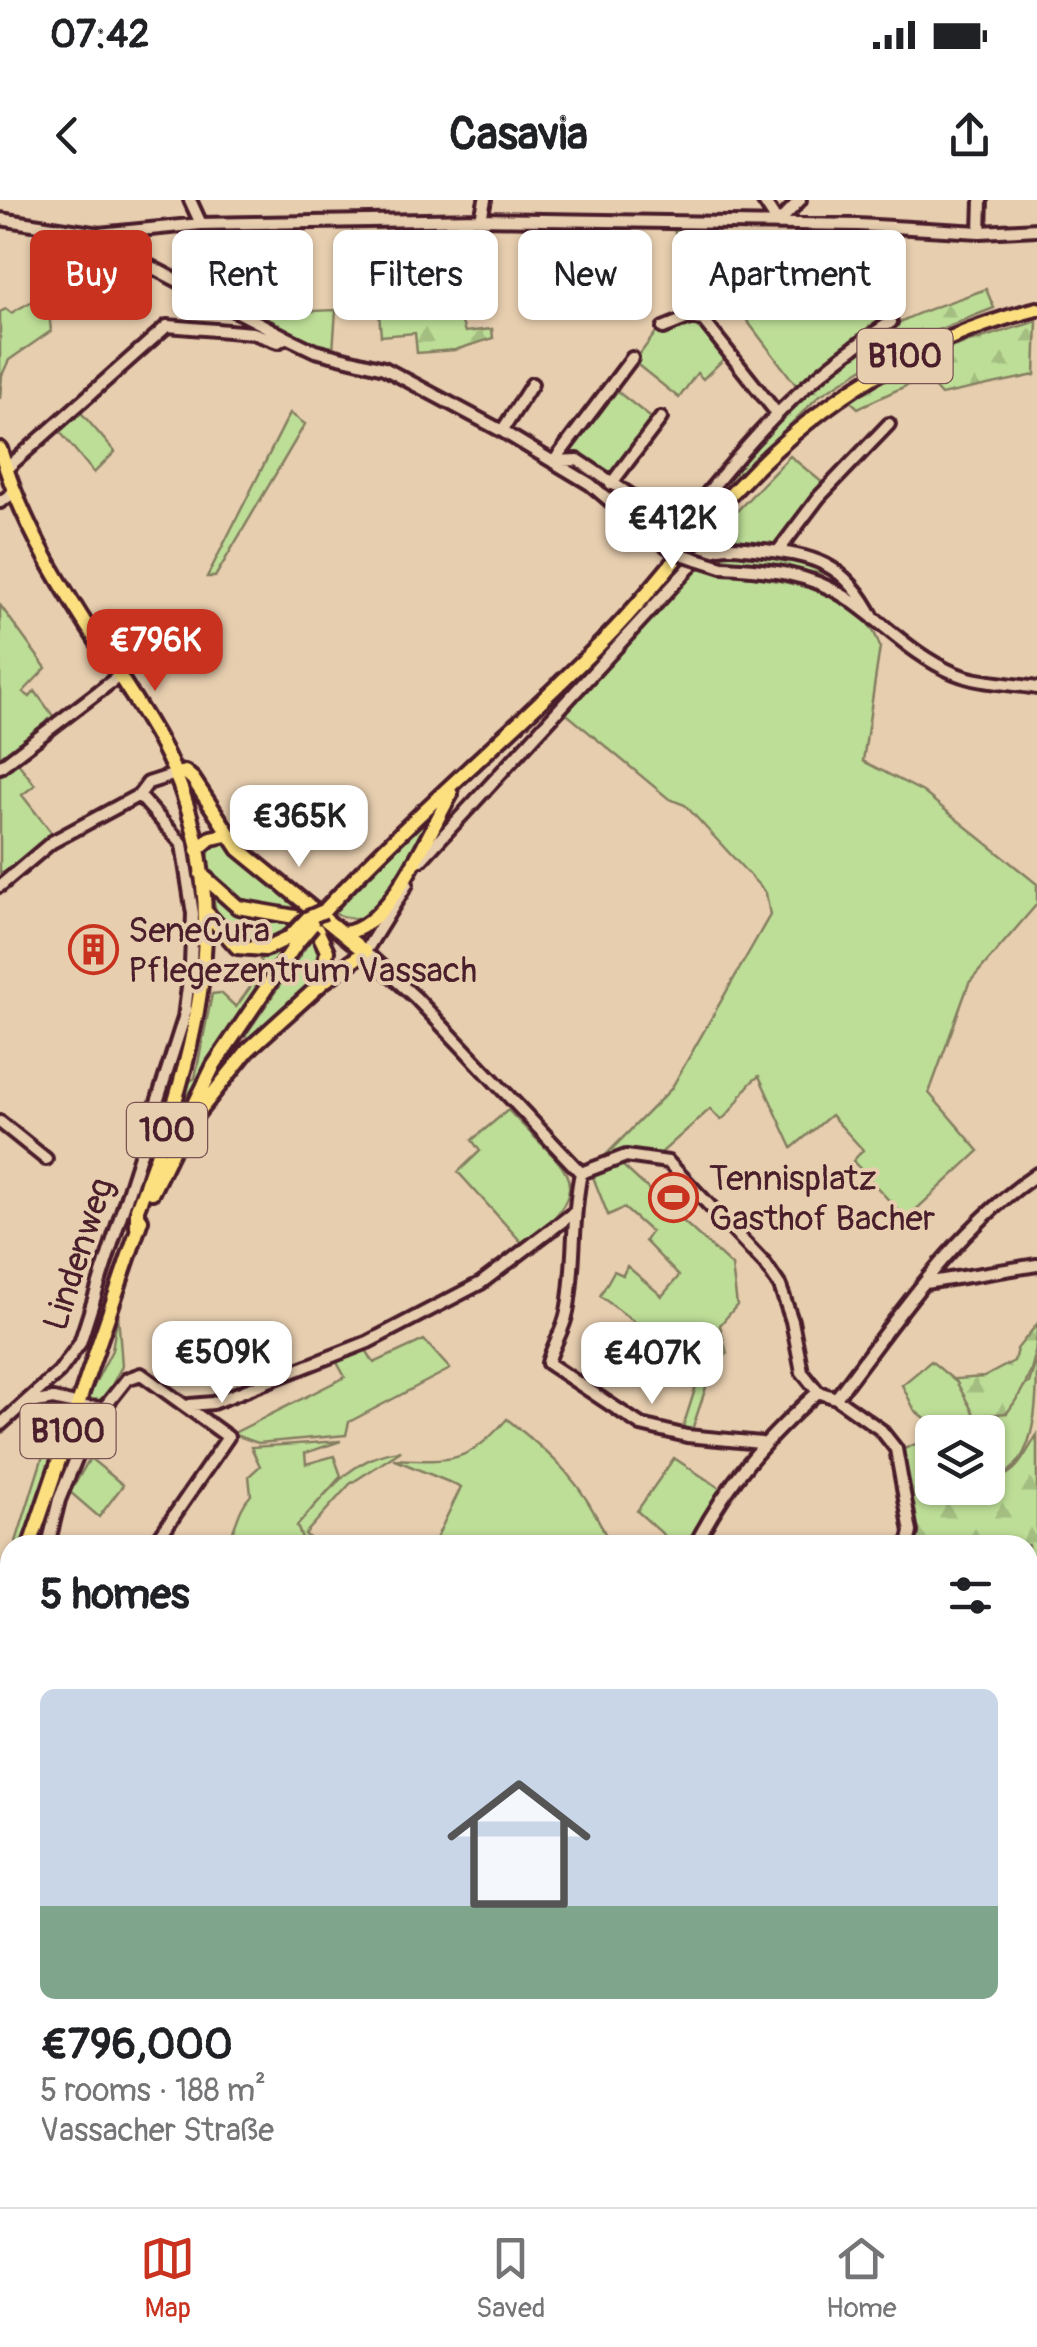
<!DOCTYPE html>
<html lang="en">
<head>
<meta charset="utf-8">
<style>
  :root { --surface:#fff; --page:#f6f6f6; --text:#202124; --muted:#757577; --line:#e0e0e0; --accent:#c8321e }
  body { margin:0; font-family:Pangolin,sans-serif; background:var(--page); color:var(--text); height:100vh; display:flex; flex-direction:column; font-size:38px; white-space:nowrap }
  * { box-sizing:border-box; margin:0 }
  p { font-size:32px; color:var(--muted) }
  .icon { flex:none; width:55px; height:55px; fill:none; stroke:currentColor; stroke-width:2; stroke-linecap:round; stroke-linejoin:round }
  .map { position:relative; flex:1; overflow:hidden }
  .panel { position:absolute; left:0px; top:1335px; width:1038px; height:672px; display:flex; flex-direction:column; background:var(--surface); border-radius:30px 30px 0 0; box-shadow:0 2px 8px #0004 }
  .panel>* { flex:none }
  .top-card { position:absolute; left:30px; top:30px; width:978px; height:90px; display:flex; gap:20px }
  .controls { position:absolute; left:915px; top:1215px; display:grid; gap:20px }
  .controls a { display:grid; place-items:center; width:90px; height:90px; border-radius:15px; background:var(--surface); box-shadow:0 2px 8px #0004; font-size:50px }
  .price { position:absolute; translate:-50% -85px; padding:0 22px; border-radius:20px; background:#fff; color:#222; font-size:32px; line-height:65px; filter:drop-shadow(0 2px 5px #0008) }
  .price::after { content:''; position:absolute; left:50%; top:60px; width:30px; height:22px; margin-left:-15px; background:inherit; clip-path:polygon(0 0,100% 0,50% 100%) }
  .price.selected { background:var(--accent); color:#fff }
  ul { padding:0; list-style:none }
  li { display:grid; align-content:center; gap:20px; height:530px; padding:0 40px }
  li+li { border-top:2px solid var(--line) }
  li span { display:grid; place-items:center; height:310px; border-radius:15px; color:#555 }
  li>.icon { margin-inline-start:auto }
  span .icon { width:180px; height:180px; fill:#fffc; stroke-width:1 }
  li b { font-size:42px }
  h2 { display:flex; justify-content:space-between; align-items:center; height:120px; padding:0 40px; font-size:42px }
  .tag { padding:0 35px; border-radius:15px; background:var(--surface); box-shadow:0 2px 8px #0004; font-size:35px; line-height:90px }
  .tag.selected { background:var(--accent); color:#fff }
  .status { display:flex; justify-content:space-between; align-items:center; height:70px; padding:0 50px; background:var(--surface); direction:ltr }
  .status svg { height:28px; fill:currentColor }
  header { display:flex; justify-content:space-between; align-items:center; height:130px; padding:0 40px; background:var(--surface); font-size:45px; font-weight:700 }
  .tabs { display:flex; justify-content:space-around; align-items:center; height:140px; border-top:2px solid var(--line); background:var(--surface); font-size:28px; color:var(--muted) }
  .tabs a { display:grid; justify-items:center; gap:5px }
  .tabs .selected { color:var(--accent) }
  .map>svg:first-child { display:block }
</style>
</head>
<body>
<div class="status"><b>07:42</b><svg viewBox="0 0 49 12"><path d="M0 12V9h3v3zM5 12V6h3v6zM10 12V3h3v9zM15 12V0h3v12zM26 1h20v11H26zM47 4h2v5h-2z"/></svg></div>
<header><svg class="icon" aria-label="back" viewBox="0 0 24 24"><path d="M15 5l-7 7 7 7"/></svg>Casavia<svg class="icon" aria-label="share" viewBox="0 0 24 24"><path d="M12 15V3M7 8l5-5 5 5M5 13v7h14v-7"/></svg></header>
<div class="map">
<svg width="1037" height="2007" viewBox="0 0 1037 2007">
  <defs>
    <pattern id="forest-firs" width="22" height="20" patternUnits="userSpaceOnUse" patternTransform="scale(2.5)"><rect width="22" height="20" fill="#bdde97"/><path d="M5 1l3.5 6h-7zM16 11l3.5 6h-7z" fill="#a4be82"/></pattern>
  </defs>
  <rect width="100%" height="100%" fill="#e7ceaf"/>
  <filter id="ink" filterUnits="userSpaceOnUse"><feTurbulence type="fractalNoise" baseFrequency=".01" numOctaves="2"/><feDisplacementMap in="SourceGraphic" scale="20" xChannelSelector="R" yChannelSelector="G"/><feConvolveMatrix kernelMatrix="1 2 1 2 8 2 1 2 1" color-interpolation-filters="sRGB"/></filter>
  <g filter="url(#ink)">
    <path fill="#bdde97" stroke="#847e61" stroke-width="2.5" d="M711,26l5,54c29,-2 60,-4 89,3 33,9 33,33 78,35l-87,67 -80,-105 -33,4 -9,-57z
      M73,83l20,5v18h-17l-10,-9 -18,7 3,27 -42,29 -7,15 -2,24v-87l6,-3 5,4 32,-18v-5z
      M217,90l48,23 71,-3 -3,41 -18,-3 -100,-54z
      M687,121l12,2 29,32 -25,24 -6,-6 -18,25 -45,-36 25,-34z
      M613,188l42,33 -44,56 -45,-25z
      M77,208l38,44 -21,21 -38,-46z
      M290,213l15,11 -90,153h-8z
      M790,256l34,28 -48,62 -66,-7z
      M696,367c58,15 163,9 184,80l-17,114 60,31 114,92v20l-68,79 -40,110 50,58 -73,68 -53,-58 10,-11 -32,-35 -39,33 -33,-72c-18,12 -21,32 -38,44l-11,-11 -49,44 -27,-3 -34,11 71,-72 99,-174 -4,-22 -81,-88 -16,-6 -106,-88z
      M0,405l46,63 -23,24 7,5 5,-6 21,29 -56,43z
      M15,559l20,26 -13,10 32,41 -48,37 -6,-1v-102z
      M440,605c-16,25 -47,98 -69,111 -14,7 -24,1 -38,-3z
      M225,641l83,69 -5,6c-33,-7 -117,-20 -90,-74z
      M212,692h3l81,30c-18,21 -61,38 -76,3 -4,-10 -6,-23 -8,-33z
      M268,752h13v4l-98,147 4,-20 8,-5 17,-84 9,-1 15,14 28,-39 -4,-8z
      M508,910c55,60 97,71 16,135l-66,-73 22,-21 -8,-11z
      M622,965l110,101 5,39 -17,20 7,29 -14,12 -21,64h-10l15,-47 -53,-33 8,-15 -52,-39 14,-25 9,4 4,-9 35,30 17,-20 -34,-35 6,-9 -27,-24 -16,7 -15,-38z
      M118,1113l4,53 -19,36 -18,1 27,-53z
      M424,1140l26,29 -101,53 -3,13 -88,8 -26,-9 113,-57 -11,-20 31,-9 9,15z
      M1037,1158c0,46 0,114 -49,123v-49h-56v10l-7,-3 11,-12 -21,-16 -13,-26 29,-24 30,25 14,30 54,-33z
      M58,1208h10l-46,137h-7z
      M507,1219c47,37 76,64 100,119l-17,7h-157l28,-58 -68,-28c57,3 74,5 114,-40z
      M341,1241l-36,12 1,11 28,-8 7,20 -44,50 12,19h-83c11,-17 11,-35 25,-50l-2,-19 11,-10 -9,-19z
      M90,1258l33,27 -24,32 -29,-25z
      M674,1258l47,31 -31,56h-15l-38,-34z
      M392,1998h67l18,6 -87,3z
      M713,1998h136l9,9h-146z"/>
    <path fill="url(#forest-firs)" stroke="#847e61" stroke-width="2.5" d="M199,29l19,1 -7,31 4,33 -39,-22 8,-11 9,4z
      M986,89l8,19 -92,36 -83,52 -121,120 -2,-4c60,-73 122,-151 210,-193 25,-12 54,-20 80,-30z
      M415,109l1,6 42,-4 7,21 27,-3 1,9 -38,12 -38,3 -2,-20 -34,3 -2,-23z
      M1037,121l-2,54 -94,20 -16,-18 -67,31 -11,-10 76,-42z
      M730,351l78,10 24,14 -111,-17z
      M314,735c27,45 -36,77 -64,104l-5,-3z
      M1037,1124c0,38 -7,58 -30,89l-32,3 -20,-37 29,-2 30,-16 3,-12z
      M1037,1235v524l-9,-6v-408h-114l-15,-94 26,-11 7,2v46h56v-7c30,-5 34,-23 49,-46z
      M401,1251l-51,33 -45,50 11,11 -14,-7 -5,-12c29,-33 57,-71 104,-75z"/>
    <g fill="none" stroke-linecap="round" stroke-linejoin="round">
      <path stroke="#6f8e96" stroke-width="2.5" d="M0,1992h10
        M68,1998h22"/>
      <defs>
        <path id="minor" d="M190,0l11,24
          M763,0l15,23 22,-23
          M0,19l99,15 102,-10 280,-5 377,6 122,7 57,-3
          M481,19l4,-19
          M980,32l1,-32
          M99,34l6,9 181,94 29,14 69,17 118,63 88,53 54,46
          M663,128l25,-10 15,2 72,91
          M502,231l30,-47
          M555,260l77,-102
          M556,261l22,-1 97,65 15,-11c67,-81 111,-134 201,-192
          M6,269l161,-143 86,7 25,9 8,-5
          M611,284l50,-66
          M0,302l15,-10
          M779,350l40,-53 70,-73
          M722,367c44,2 88,6 125,31 37,25 65,57 107,75 27,11 55,10 83,15
          M0,567l119,-91
          M421,660l280,-305c19,-11 32,-8 53,-6 60,6 91,13 120,70
          M407,684l-42,68 51,46 165,175 45,-17 42,6 97,102 15,22 12,35 10,51 16,20 18,6c61,-79 117,-167 201,-224
          M0,686l52,-44 87,-47 9,-12 28,-9
          M0,922l46,37
          M581,973c-10,46 -5,92 -14,139 -3,17 -14,33 -19,51l93,62 46,11 74,7
          M925,1083l112,-18
          M836,1198l45,32 15,19 15,83 -3,13
          M31,1203l22,-4 18,4
          M190,1205l23,-2 155,-61 113,-59 91,-69
          M82,1207l22,1 23,-29 14,-5 87,63 -74,108
          M0,1225l59,-53 21,-29 104,-325 7,-54 2,-50 -11,-70 -43,-49
          M48,1345l11,-45 37,-90
          M695,1345c34,-65 69,-104 123,-153
          M0,1548l10,7
          M0,1711l10,2
          M922,1998l5,9
          M986,1998l2,9
          M387,2007l1,-9
          M654,2007l8,-9
          M948,2007l4,-9"/>
        <path id="major" d="M0,249c29,102 94,184 148,272 99,161 52,326 -11,488v18
          M176,574l9,-2 8,7 46,70 126,103 -42,30
          M197,650l14,-12 15,-3
          M324,711c85,-92 183,-174 272,-263 51,-49 92,-108 140,-159 85,-91 181,-149 301,-180
          M207,713l30,34 28,2 25,-12
          M344,733c46,-4 84,-100 107,-139
          M196,915l52,-65 73,-66 6,-33 -10,-21 -22,-13 -57,-10 -37,-33
          M152,992l62,-127 82,-121
          M30,1345l111,-325
          M0,1435l10,-30"/>
      </defs>
      <use href="#minor" stroke="#4a1f2b" stroke-width="18"/>
      <use href="#major" stroke="#4a1f2b" stroke-width="20"/>
      <use href="#minor" stroke="#e7ceaf" stroke-width="10"/>
      <use href="#major" stroke="#fce080" stroke-width="12"/>
      <defs>
        <path id="minor-bridge" d="M644,330l31,22 47,15"/>
        <path id="major-bridge" d="M290,737l18,-19 16,-7
          M296,744l16,-19"/>
      </defs>
      <use href="#minor-bridge" stroke="#4a1f2b" stroke-width="18" stroke-linecap="butt"/>
      <use href="#major-bridge" stroke="#4a1f2b" stroke-width="20" stroke-linecap="butt"/>
      <use href="#minor-bridge" stroke="#e7ceaf" stroke-width="10"/>
      <use href="#major-bridge" stroke="#fce080" stroke-width="12"/>
    </g>
  </g>
  <defs>
    <symbol id="building-ring" viewBox="-11 -11 22 22"><circle r="9.5" fill="#e7ceaf" stroke="#c8321e" stroke-width="1.5"/><path d="M-4-6H4V6H1V3H-1V6H-4ZM-2.5-4.3h1.7v1.8h-1.7ZM.8-4.3h1.7v1.8H.8ZM-2.5-1h1.7V.8h-1.7ZM.8-1h1.7V.8H.8Z" fill="#c8321e"/></symbol>
    <symbol id="stadium-ring" viewBox="-11 -11 22 22"><circle r="9.5" fill="#e7ceaf" stroke="#c8321e" stroke-width="1.5"/><path d="M0-5a6.5 5 0 1 0 0 10a6.5 5 0 1 0 0-10ZM-3.5-1.8h7v3.6h-7Z" fill="#c8321e"/></symbol>
  </defs>
  <g fill-rule="evenodd">
    <use href="#building-ring" x="66" y="722" width="55" height="55"/>
    <use href="#stadium-ring" x="646" y="970" width="55" height="55"/>
  </g>
  <g text-anchor="middle" stroke-width="8" stroke-linejoin="round" paint-order="stroke">
    <g fill="#e7ceaf" stroke="#795453" stroke-width="2.5">
      <rect x="857.5" y="129" width="95" height="54" rx="8"/>
      <rect x="127" y="903" width="80" height="54" rx="8"/>
      <rect x="20.5" y="1204" width="95" height="54" rx="8"/>
    </g>
    <g font-size="32" font-weight="bold" fill="#4a1f2b">
      <text x="905" y="167">B100</text>
      <text x="167" y="941">100</text>
      <text x="68" y="1242">B100</text>
    </g>
    <g font-size="35" fill="#4a1f2b" stroke="#e7ceaf" text-anchor="start">
      <text x="128" y="742">SeneCura<tspan x="128" dy="40">Pflegezentrum Vassach</tspan></text>
      <text x="709" y="990">Tennisplatz<tspan x="709" dy="40">Gasthof Bacher</tspan></text>
    </g>
    <g font-size="35" fill="#4a1f2b" stroke="#e7ceaf">
      <text transform="translate(78 1054) rotate(-72)" y="12">Lindenweg</text>
    </g>
  </g>
</svg>
<div class="controls">
<a><svg class="icon" aria-label="layers" viewBox="0 0 24 24"><path d="M12 4l9 5-9 5-9-5zM3 14l9 5 9-5"/></svg></a>
</div>
<b class="price" style="left:672px;top:372px">€412K</b>
<b class="price selected" style="left:155px;top:494px">€796K</b>
<b class="price" style="left:299px;top:670px">€365K</b>
<b class="price" style="left:222px;top:1206px">€509K</b>
<b class="price" style="left:652px;top:1207px">€407K</b>
<div class="top-card">
<a class="tag selected">Buy</a>
<a class="tag">Rent</a>
<a class="tag">Filters</a>
<a class="tag">New</a>
<a class="tag">Apartment</a>
</div>
<section class="panel">
<h2>5 homes<svg class="icon" aria-label="filters" viewBox="0 0 24 24"><path d="M4 7h16M4 17h16"/><circle cx="9" cy="7" r="2"/><circle cx="15" cy="17" r="2"/></svg></h2>
<ul>
<li><span style="background:linear-gradient(#c9d6e8 70%,#7fa58c 0)"><svg class="icon" aria-label="home" viewBox="0 0 24 24"><path d="M3 11l9-7 9 7M6 9v11h12V9"/></svg></span><div><b>€796,000</b><p>5 rooms · 188 m²</p><p>Vassacher Straße</p></div></li>
</ul>
</section>
</div>
<nav class="tabs">
<a class="selected"><svg class="icon" aria-label="map" viewBox="0 0 24 24"><path d="M3 6l6-2 6 2 6-2v14l-6 2-6-2-6 2zM9 4v14M15 6v14"/></svg>Map</a>
<a><svg class="icon" aria-label="saved" viewBox="0 0 24 24"><path d="M7 4h10v16l-5-4-5 4z"/></svg>Saved</a>
<a><svg class="icon" aria-label="home" viewBox="0 0 24 24"><path d="M3 11l9-7 9 7M6 9v11h12V9"/></svg>Home</a>
</nav>
</body>
</html>
